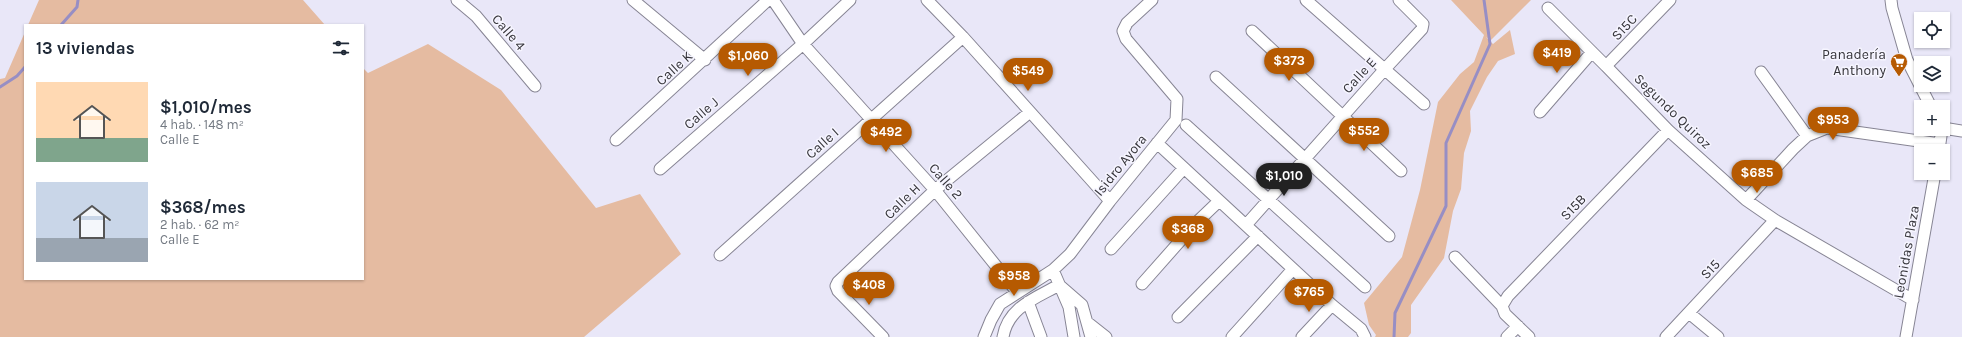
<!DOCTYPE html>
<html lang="es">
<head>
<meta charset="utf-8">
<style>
  :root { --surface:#fff; --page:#f6f6f7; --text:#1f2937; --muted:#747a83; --accent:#b65a01 }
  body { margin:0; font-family:Karla,sans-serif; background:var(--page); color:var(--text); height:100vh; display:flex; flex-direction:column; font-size:15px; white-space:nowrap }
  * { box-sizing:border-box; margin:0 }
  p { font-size:13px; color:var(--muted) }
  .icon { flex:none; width:22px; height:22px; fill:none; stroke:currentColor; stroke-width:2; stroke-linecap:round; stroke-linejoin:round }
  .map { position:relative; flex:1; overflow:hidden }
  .details { position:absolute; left:24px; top:24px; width:340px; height:256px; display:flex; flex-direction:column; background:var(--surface); border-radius:0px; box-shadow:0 1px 3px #0004 }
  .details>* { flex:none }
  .tools { position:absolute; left:1914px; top:12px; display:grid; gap:8px }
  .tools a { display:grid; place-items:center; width:36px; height:36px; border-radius:0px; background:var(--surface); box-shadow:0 1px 3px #0004; font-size:20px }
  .price { position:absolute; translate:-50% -34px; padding:0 9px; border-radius:14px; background:var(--accent); color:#fff; font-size:13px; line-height:26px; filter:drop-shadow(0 1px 2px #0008) }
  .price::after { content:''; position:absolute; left:50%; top:24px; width:12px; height:9px; margin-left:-6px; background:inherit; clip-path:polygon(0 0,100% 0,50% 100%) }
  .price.current { background:#222; color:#fff }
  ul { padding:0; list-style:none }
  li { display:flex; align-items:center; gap:12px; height:100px; padding:0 12px }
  li span { display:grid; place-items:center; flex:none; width:112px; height:80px; border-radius:0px; color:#555 }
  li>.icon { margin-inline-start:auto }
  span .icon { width:48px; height:48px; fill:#fffc; stroke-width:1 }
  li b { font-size:17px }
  h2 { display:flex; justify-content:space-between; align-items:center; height:48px; padding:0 12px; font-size:17px }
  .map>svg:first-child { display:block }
</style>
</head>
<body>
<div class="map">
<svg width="1962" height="337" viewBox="0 0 1962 337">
  <rect width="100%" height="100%" fill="#e9e7f8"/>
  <path fill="#e5bba1" d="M39,0h264l22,25h-297z
    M1451,0h80l-40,40 -5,-3 7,7 17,-14 5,24 -17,7 -11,16 -17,34 1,20 -7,22 -3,36 -8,22 -9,47 -33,47v28l-3,4h-33l1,-2 -7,-10 -5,-22 38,-46 18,-67 18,-88 22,-28 14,-12 10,-27z
    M25,32v247h338v-211l5,5 60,-29 73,46 95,118 44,-14 41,60 -97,83h-584v-258l5,-1z"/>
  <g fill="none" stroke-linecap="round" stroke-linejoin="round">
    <path stroke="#978ec4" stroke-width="3" d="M61,25l16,-18 1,-7
      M0,87l17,-11 8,-9
      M1394,337l1,-24 51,-107v-63l44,-99 -6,-44"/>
    <defs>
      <path id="street" d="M457,0l19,16 59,70
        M633,0l72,60
        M773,0l30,44 132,146 82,102
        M927,0l36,37 147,164
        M1306,0l118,104
        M1670,0l-64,66 62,64 78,70 29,20 138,80
        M1891,0l1,8 15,52 24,47
        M1548,8l58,58
        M1252,31l149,140
        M1761,72l46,64
        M1216,77l173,159
        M1540,112l52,-60
        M1186,125l179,162
        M1943,128l19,3
        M616,140l152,-140
        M1157,143l175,162 29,24 4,8
        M1939,150l3,-21
        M660,169l143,-125 47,-44
        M1746,200l47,-51 14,-13 20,-8 113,16
        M1246,225l138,-155 38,-41 1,-5 -24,-24
        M1111,249l73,-81
        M720,255l243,-218
        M1455,257l47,49 3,8 24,23
        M1053,270l16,37 5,30
        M1142,284l54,-61 23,-22
        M1028,302l13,35
        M1502,306l6,-10 160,-166
        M1689,313l29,24
        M1178,317l80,-81
        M1087,322l19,15
        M883,337l-45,-46 -2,-5 2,-4 97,-92 95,-78
        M984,337l7,-17 9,-16 53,-34 17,-16 40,-53 66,-81 1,-21 -51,-60 -3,-8 4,-8 25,-23
        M1003,337c5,-30 33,-39 56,-52l23,20 9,32
        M1232,337l61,-68
        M1302,337l30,-32
        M1507,337l11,-11
        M1666,337l109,-117
        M1906,337l29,-164"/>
    </defs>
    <use href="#street" stroke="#878594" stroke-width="13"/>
    <use href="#street" stroke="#fff" stroke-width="11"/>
  </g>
  <defs>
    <symbol id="supermarket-pin" viewBox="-11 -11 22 30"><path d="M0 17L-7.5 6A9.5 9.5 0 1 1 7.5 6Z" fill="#b65a01" stroke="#f6f5ff"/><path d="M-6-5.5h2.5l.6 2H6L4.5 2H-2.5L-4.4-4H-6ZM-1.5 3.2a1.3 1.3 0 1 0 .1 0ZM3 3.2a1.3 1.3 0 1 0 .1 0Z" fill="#fff"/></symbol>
  </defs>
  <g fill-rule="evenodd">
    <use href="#supermarket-pin" x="1889" y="52" width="20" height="27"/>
  </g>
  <g text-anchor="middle" stroke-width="3" stroke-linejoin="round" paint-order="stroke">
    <g font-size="14" fill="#36353b" stroke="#f6f5ff">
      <text transform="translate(1624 27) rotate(-47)" y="5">S15C</text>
      <text transform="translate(509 32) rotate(49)" y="5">Calle 4</text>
      <text transform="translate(674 68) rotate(-42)" y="5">Calle K</text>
      <text transform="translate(1359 75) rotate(-48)" y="5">Calle E</text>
      <text transform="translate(1673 111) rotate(44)" y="5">Segundo Quiroz</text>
      <text transform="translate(701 113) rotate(-41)" y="5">Calle J</text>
      <text transform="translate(822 143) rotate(-42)" y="5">Calle I</text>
      <text transform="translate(1120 165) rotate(-51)" y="5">Isidro Ayora</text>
      <text transform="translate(946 181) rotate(49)" y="5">Calle 2</text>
      <text transform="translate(902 201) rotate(-44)" y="5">Calle H</text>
      <text transform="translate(1573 207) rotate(-46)" y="5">S15B</text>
      <text transform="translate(1906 252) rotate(-80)" y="5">Leonidas Plaza</text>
      <text transform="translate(1710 269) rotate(-47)" y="5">S15</text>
    </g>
    <g font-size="14" fill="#36353b" stroke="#f6f5ff" text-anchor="end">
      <text x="1886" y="59">Panadería<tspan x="1886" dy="16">Anthony</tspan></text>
    </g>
  </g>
</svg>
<div class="tools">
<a><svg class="icon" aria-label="locate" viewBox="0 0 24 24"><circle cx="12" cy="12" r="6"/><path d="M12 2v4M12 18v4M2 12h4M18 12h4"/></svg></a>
<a><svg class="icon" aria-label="layers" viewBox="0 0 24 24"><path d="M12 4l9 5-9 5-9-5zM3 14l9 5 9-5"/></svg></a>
<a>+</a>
<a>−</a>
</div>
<b class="price" style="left:1557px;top:74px">$419</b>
<b class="price" style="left:748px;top:77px">$1,060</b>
<b class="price" style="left:1289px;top:82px">$373</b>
<b class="price" style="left:1028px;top:92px">$549</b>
<b class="price" style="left:1833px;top:141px">$953</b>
<b class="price" style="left:1364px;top:152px">$552</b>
<b class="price" style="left:886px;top:153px">$492</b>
<b class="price" style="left:1757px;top:194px">$685</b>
<b class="price current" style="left:1284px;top:197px">$1,010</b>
<b class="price" style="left:1188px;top:250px">$368</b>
<b class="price" style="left:1014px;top:297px">$958</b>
<b class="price" style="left:869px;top:306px">$408</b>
<b class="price" style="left:1309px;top:313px">$765</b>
<section class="details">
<h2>13 viviendas<svg class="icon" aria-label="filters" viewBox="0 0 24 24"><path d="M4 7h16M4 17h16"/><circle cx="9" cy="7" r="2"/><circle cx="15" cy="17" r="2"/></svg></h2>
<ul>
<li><span style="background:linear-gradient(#ffd9b3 70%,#7fa58c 0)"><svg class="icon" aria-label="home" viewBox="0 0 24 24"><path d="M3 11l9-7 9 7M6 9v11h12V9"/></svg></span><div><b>$1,010/mes</b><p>4 hab. · 148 m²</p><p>Calle E</p></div></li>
<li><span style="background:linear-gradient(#c9d6e8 70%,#9aa5b1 0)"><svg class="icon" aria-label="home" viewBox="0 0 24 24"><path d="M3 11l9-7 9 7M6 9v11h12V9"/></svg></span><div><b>$368/mes</b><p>2 hab. · 62 m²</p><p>Calle E</p></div></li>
</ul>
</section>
</div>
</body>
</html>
